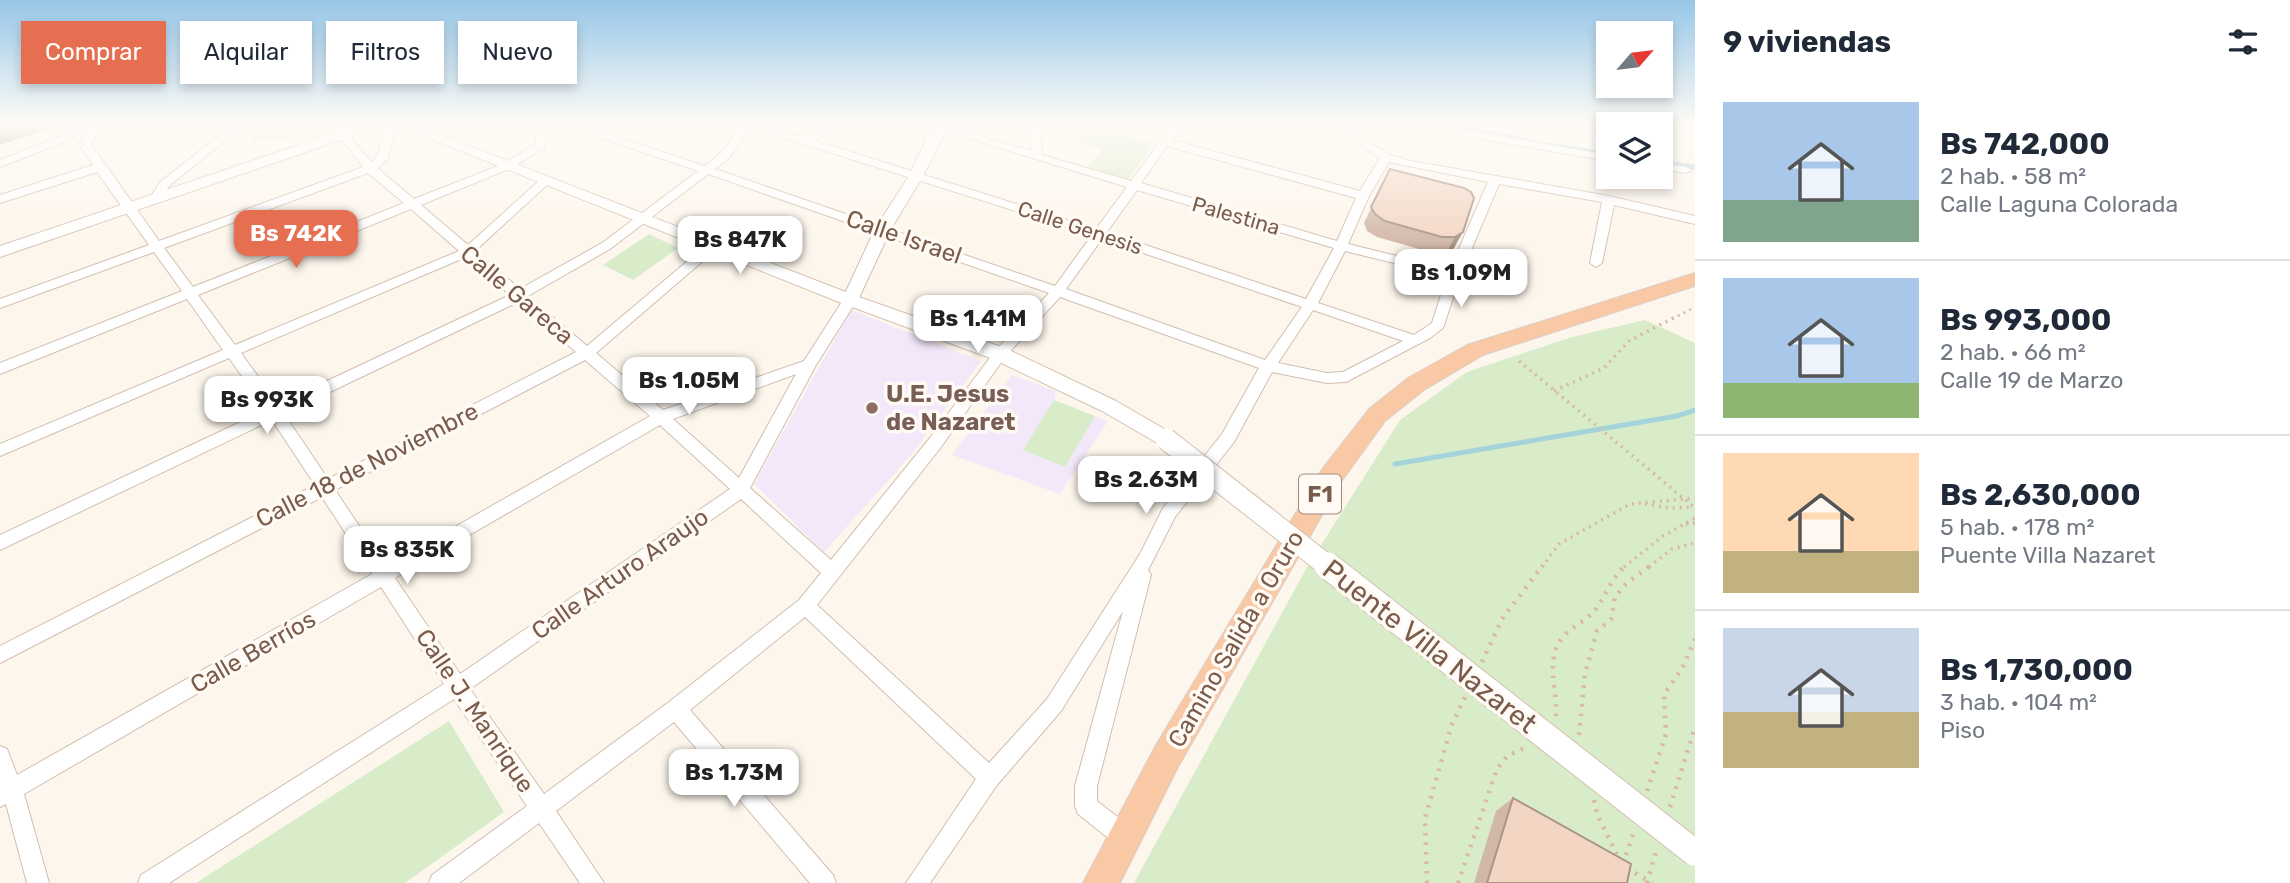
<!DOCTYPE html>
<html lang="es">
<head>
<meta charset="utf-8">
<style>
  :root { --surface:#fff; --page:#f6f6f7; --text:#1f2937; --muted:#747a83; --line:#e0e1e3; --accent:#e76f51 }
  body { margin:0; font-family:Rubik,sans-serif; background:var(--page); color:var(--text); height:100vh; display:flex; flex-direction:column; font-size:26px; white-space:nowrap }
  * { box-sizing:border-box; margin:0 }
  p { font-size:23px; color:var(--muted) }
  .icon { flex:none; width:38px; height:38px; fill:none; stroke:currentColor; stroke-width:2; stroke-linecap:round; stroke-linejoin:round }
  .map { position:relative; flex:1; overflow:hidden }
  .sheet { display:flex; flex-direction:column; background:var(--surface); width:595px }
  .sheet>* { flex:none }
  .hud { position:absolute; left:21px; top:21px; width:665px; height:63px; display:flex; gap:14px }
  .needle { width:46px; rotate:62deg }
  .fabs { position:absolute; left:1596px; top:21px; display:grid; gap:14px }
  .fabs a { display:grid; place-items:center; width:77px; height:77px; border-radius:0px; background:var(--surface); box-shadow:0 4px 10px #0003; font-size:35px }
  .price { position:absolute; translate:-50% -60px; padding:0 16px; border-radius:14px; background:#fff; color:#222; font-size:23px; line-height:46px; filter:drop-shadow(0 2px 4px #0008) }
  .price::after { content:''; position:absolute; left:50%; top:42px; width:21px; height:16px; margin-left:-10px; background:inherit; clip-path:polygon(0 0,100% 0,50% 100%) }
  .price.on { background:var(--accent); color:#fff }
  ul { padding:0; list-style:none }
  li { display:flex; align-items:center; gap:21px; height:175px; padding:0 28px }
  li+li { border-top:2px solid var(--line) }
  li span { display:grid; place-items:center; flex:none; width:196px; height:140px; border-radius:0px; color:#555 }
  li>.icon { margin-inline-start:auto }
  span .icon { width:84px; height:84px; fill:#fffc; stroke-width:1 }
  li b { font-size:30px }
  h2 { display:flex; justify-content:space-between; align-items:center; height:84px; padding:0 28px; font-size:30px }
  .pill { padding:0 24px; border-radius:0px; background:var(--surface); box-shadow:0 4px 10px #0003; font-size:24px; line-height:63px }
  .pill.on { background:var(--accent); color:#fff }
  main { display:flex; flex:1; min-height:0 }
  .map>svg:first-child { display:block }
</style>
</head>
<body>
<main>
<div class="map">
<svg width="1695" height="883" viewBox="0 0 1695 883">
  <rect width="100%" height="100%" fill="#fdf6ec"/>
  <path fill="#f3e8fa" d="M851,310l130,51 -69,93 -88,98 -70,-68z
    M1012,375l44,16 -2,10 54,20 -48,73 -108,-39z"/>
  <path fill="#d8ecc9" d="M257,125h40l-4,12 -42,5z
    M1083,125l71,19 -27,37 -40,-12 16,-20 -33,-9z
    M649,234l29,14 -45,32 -30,-15z
    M1645,320l50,23v540h-561l172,-314 94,-149 67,-48 105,-35z
    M1054,400l41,16 -30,51 -42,-17z
    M449,721l55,91 -99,71h-209z"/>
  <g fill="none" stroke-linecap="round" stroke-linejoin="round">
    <path stroke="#a5d3da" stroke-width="4.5" d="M1457,125l76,17
      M1542,144l66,10
      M1661,162l34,5"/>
    <path stroke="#a5d3da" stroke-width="5" d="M1395,464l282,-48 18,-6"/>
    <defs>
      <path id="minor" d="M78,125h12l-1,2 3,-2h11l-12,19 68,97 204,-74 -33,-42h10l31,37 5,-4 11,-33h10l-10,35 -10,8 37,31 89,-35 32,-20 5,-19h10l-6,23 -33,20 -90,37 47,40 73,-66h8v4l-74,68 45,38 82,-46 96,-72 -129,-44 -1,-2h14l123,41c15,-12 29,-23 32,-41 18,0 54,13 67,11 14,-4 22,-11 37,-11l-28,15 283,89 31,-42 -192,-59 5,-3h46l-5,3 -23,2 73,21 -1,-26h10l2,30 89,26 41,-56h10l-10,15 188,51 20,-33 -52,-33h12l50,30 21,6 198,35 86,20v8l-81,-19 -12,58 -6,4 -6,-4 12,-61 -103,-18 -38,90 -18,54 -13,10 -84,44 -19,1 -55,-11 -38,70 -59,75 -27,53 3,5 -54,211v15l36,28 3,8 -3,8 -8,3 -8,-3 -39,-31 -3,-8v-20l48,-175 -62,100 -64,74 -67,98h-24l70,-104 -171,-162 -115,93 143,165 3,8h-26l-136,-161 -118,89 48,72h-24l-41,-60 -80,60h-30l3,-8 95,-69 -73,-107 -285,184h-31l3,-8 303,-191 -63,-97 -357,207 25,89h-22l-21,-79 -6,3v-61l7,3 10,26 355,-201 -50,-77 -322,166v-17l315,-161 -43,-65 -272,130v-15l266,-125 -37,-52 -229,98v-12l223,-94 -36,-51 -187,75v-11l182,-72 -28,-39 -154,56v-9l149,-54 -52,-73 -97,31v-8l93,-30 -14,-21 10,-17 -25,15 -64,25v-7l56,-22zM747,130l53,13 292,92 -37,51 -340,-117 14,-11 17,-23zM1167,146l189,52 -19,43 -196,-58zM1389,162l99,20 -38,87 -102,-25 21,-48zM368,173l36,30 -211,84 -29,-39zM708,174l341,119 -54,58 -66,88 -98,121 -81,-72 66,-123 41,-65 -2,-3h-10l-41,64 -141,49 -67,-57 122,-105v-6h-8l-123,104 -59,-50 82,-47zM1137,190l197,58 -28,51 -199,-67zM411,209l48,42 -224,94 -37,-50zM1102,239l200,68 -37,53 -199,-71zM1345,251l102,25 -15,47 -18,12 -96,-32zM466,257l44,38 -232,109 -37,-51zM1060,297l199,71 -37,66 -59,74 -23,46 -93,145 -58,64 -172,-158 124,-158 64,-90zM518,302l58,50 -248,127 -44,-65zM1313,310l90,31 -60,31 -16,1 -49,-10zM585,360l65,56 -264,150 -51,-76zM796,374l-57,104 -66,-59zM660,425l70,64 -270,185 -65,-96zM741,499l80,74 -22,27 -130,102 -125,92 -74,-105z
        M233,125h11l-75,61 -9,15h-8l-2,-3 10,-16z
        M1413,125h21l174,30v6l-190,-33z
        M1661,163l25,4 6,3 -6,3 -25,-4z"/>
      <path id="tertiary" d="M933,125h12l2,3 -24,48 -32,53 -33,71 -2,4h-12l-2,-4 33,-71 34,-53z"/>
      <path id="secondary" d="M358,125h20l-2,3 -376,129v-11z
        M396,125h19l441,171 151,53 109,52 57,33 3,5 -3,5 -7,3 -7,-3 -57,-33 -109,-52 -149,-55z"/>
      <path id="trunk" d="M1695,273v13l-212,69 -59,35 -39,31 -44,61 -163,285 -58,116h-37l73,-138 167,-277 46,-59 39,-31 59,-33z"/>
    </defs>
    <use href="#minor" stroke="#d1beb0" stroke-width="2"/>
    <use href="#tertiary" stroke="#d1beb0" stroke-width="2"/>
    <use href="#secondary" stroke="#d6c0b0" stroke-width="2"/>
    <use href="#trunk" stroke="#dad1cd" stroke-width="2"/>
    <path stroke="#d9b8a5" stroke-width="2.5" stroke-dasharray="2 4.5" stroke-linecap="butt" d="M1672,319l23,-12"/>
    <path stroke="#d9b8a5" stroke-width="3.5" stroke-dasharray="2 5" stroke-linecap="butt" d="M1519,361l176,147
      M1554,391l50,-23 25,-27 46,-24
      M1645,504l25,4 23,-1
      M1686,524l9,-1
      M1542,567l17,-23 71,-40 65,-6
      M1624,567l39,-31 32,-18
      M1649,567l23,-18 23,-6"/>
    <path stroke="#d9b8a5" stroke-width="4.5" stroke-dasharray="2.5 7" stroke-linecap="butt" d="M1482,662l20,-43 41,-54
      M1556,716c2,-25 -12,-57 7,-79 9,-11 24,-16 33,-28 11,-15 15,-31 30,-44
      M1579,735l6,-61 12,-43 14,-12 4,-22 11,-13 25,-19
      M1647,791l19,-57 -2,-40 18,-25 13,-30
      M1594,800l3,14 23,47
      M1670,807l25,-80
      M1623,864l11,-33
      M1627,868l25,15
      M1427,883l-2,-65 27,-94 13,-27
      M1458,883l39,-114 10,-13 20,-9
      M1647,883l10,-35"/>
    <use href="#minor" fill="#fff" fill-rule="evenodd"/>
    <use href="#tertiary" fill="#fff" fill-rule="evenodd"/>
    <use href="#secondary" fill="#fff" fill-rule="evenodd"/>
    <use href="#trunk" fill="#f9c8a4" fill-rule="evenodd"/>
    <defs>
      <path id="secondary-bridge-far1" d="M1166,439l163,128"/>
      <path id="secondary-bridge" d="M1327,565l368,288"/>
    </defs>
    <use href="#secondary-bridge-far1" stroke="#d6c0b0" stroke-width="23" stroke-linecap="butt"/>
    <use href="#secondary-bridge" stroke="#d6c0b0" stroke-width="28" stroke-linecap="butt"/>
    <use href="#secondary-bridge-far1" stroke="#fff" stroke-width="21"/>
    <use href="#secondary-bridge" stroke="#fff" stroke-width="26"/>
  </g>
  <path fill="#d1b7a8" d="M1390,169l74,19 -10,60 -8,6 -13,-1 -56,-16 -10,-6 -3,-8z
    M1513,798l114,85h-153l22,-72z"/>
  <path fill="#aa9588" d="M5,124h50l-5,5 -50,16v-19z
    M1463,232l-9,16 -8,6 9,-17z"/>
  <path fill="#f3d5c3" stroke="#aa9588" stroke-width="2" d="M1390,169l74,19 7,4 3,6 -11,34 -8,5h-13l-57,-16 -10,-7 -4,-7z
    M1513,798l118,66 -4,19h-140z"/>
  <linearGradient id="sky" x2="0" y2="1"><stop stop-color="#97c7e8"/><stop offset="0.5" stop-color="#fefbf6"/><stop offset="1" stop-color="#fefbf6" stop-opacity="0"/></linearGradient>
  <rect width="1695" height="248" fill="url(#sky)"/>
  <circle fill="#8d6e63" stroke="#fffaf3" stroke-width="2.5" cx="872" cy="408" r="7"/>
  <g text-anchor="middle" stroke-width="7" stroke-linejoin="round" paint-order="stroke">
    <g font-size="21" fill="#7a5c4d" stroke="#fffaf3">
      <text transform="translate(1236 216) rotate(16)" y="7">Palestina</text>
      <text transform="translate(1080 228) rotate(18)" y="7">Calle Genesis</text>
    </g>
    <rect fill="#fffaf3" stroke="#a28b7f" stroke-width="2" x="1299" y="474.5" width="42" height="39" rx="5"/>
    <g font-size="23" font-weight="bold" fill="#7a5c4d">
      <text x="1320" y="502">F1</text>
    </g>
    <g font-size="24" fill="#7a5c4d" stroke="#fffaf3">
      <text transform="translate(904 237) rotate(19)" y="8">Calle Israel</text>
      <text transform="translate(517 295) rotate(40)" y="8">Calle Gareca</text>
      <text transform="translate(367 465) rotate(-27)" y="8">Calle 18 de Noviembre</text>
      <text transform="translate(620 574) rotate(-35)" y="8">Calle Arturo Araujo</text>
      <text transform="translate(1236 639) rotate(-60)" y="8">Camino Salida a Oruro</text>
      <text transform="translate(253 652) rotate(-30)" y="8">Calle Berríos</text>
      <text transform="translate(475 711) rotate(56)" y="8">Calle J. Manrique</text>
    </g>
    <g font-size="24" font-weight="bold" fill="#785e54" stroke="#fffaf3" text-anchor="start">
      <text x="886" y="402">U.E. Jesus<tspan x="886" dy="28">de Nazaret</tspan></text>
    </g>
    <g font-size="28" fill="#7a5c4d" stroke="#fffaf3">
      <text transform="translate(1430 646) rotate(38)" y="10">Puente Villa Nazaret</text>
    </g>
  </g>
</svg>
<div class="fabs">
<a><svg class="needle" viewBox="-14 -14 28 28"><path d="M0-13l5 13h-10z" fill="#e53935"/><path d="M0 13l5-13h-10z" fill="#747a83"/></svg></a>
<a><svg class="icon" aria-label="layers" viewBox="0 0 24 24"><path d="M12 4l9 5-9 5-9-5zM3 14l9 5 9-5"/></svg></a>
</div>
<b class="price on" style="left:296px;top:270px">Bs 742K</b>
<b class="price" style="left:740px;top:276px">Bs 847K</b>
<b class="price" style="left:1461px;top:309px">Bs 1.09M</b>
<b class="price" style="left:978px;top:355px">Bs 1.41M</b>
<b class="price" style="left:689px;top:417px">Bs 1.05M</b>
<b class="price" style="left:267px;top:436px">Bs 993K</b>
<b class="price" style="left:1146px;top:516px">Bs 2.63M</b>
<b class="price" style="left:407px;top:586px">Bs 835K</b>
<b class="price" style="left:734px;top:809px">Bs 1.73M</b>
<div class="hud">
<a class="pill on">Comprar</a>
<a class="pill">Alquilar</a>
<a class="pill">Filtros</a>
<a class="pill">Nuevo</a>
</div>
</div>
<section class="sheet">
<h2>9 viviendas<svg class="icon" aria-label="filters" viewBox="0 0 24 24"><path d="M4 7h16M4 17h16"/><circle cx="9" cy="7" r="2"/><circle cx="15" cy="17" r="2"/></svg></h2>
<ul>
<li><span style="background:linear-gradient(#a9c7e8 70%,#7fa58c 0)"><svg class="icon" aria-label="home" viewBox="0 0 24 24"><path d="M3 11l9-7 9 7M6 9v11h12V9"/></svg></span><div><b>Bs 742,000</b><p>2 hab. · 58 m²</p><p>Calle Laguna Colorada</p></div></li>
<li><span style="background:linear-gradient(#a9c7e8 75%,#8fb573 0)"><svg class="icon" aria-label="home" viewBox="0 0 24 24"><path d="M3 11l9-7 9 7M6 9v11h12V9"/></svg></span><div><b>Bs 993,000</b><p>2 hab. · 66 m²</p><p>Calle 19 de Marzo</p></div></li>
<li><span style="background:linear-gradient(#ffd9b3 70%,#c2b280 0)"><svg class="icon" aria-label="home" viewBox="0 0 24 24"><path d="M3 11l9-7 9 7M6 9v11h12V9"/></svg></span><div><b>Bs 2,630,000</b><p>5 hab. · 178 m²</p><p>Puente Villa Nazaret</p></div></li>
<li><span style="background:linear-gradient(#c9d6e8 60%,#c2b280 0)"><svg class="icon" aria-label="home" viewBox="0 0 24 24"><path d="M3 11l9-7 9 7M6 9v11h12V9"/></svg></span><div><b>Bs 1,730,000</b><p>3 hab. · 104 m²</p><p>Piso</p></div></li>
</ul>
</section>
</main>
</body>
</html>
